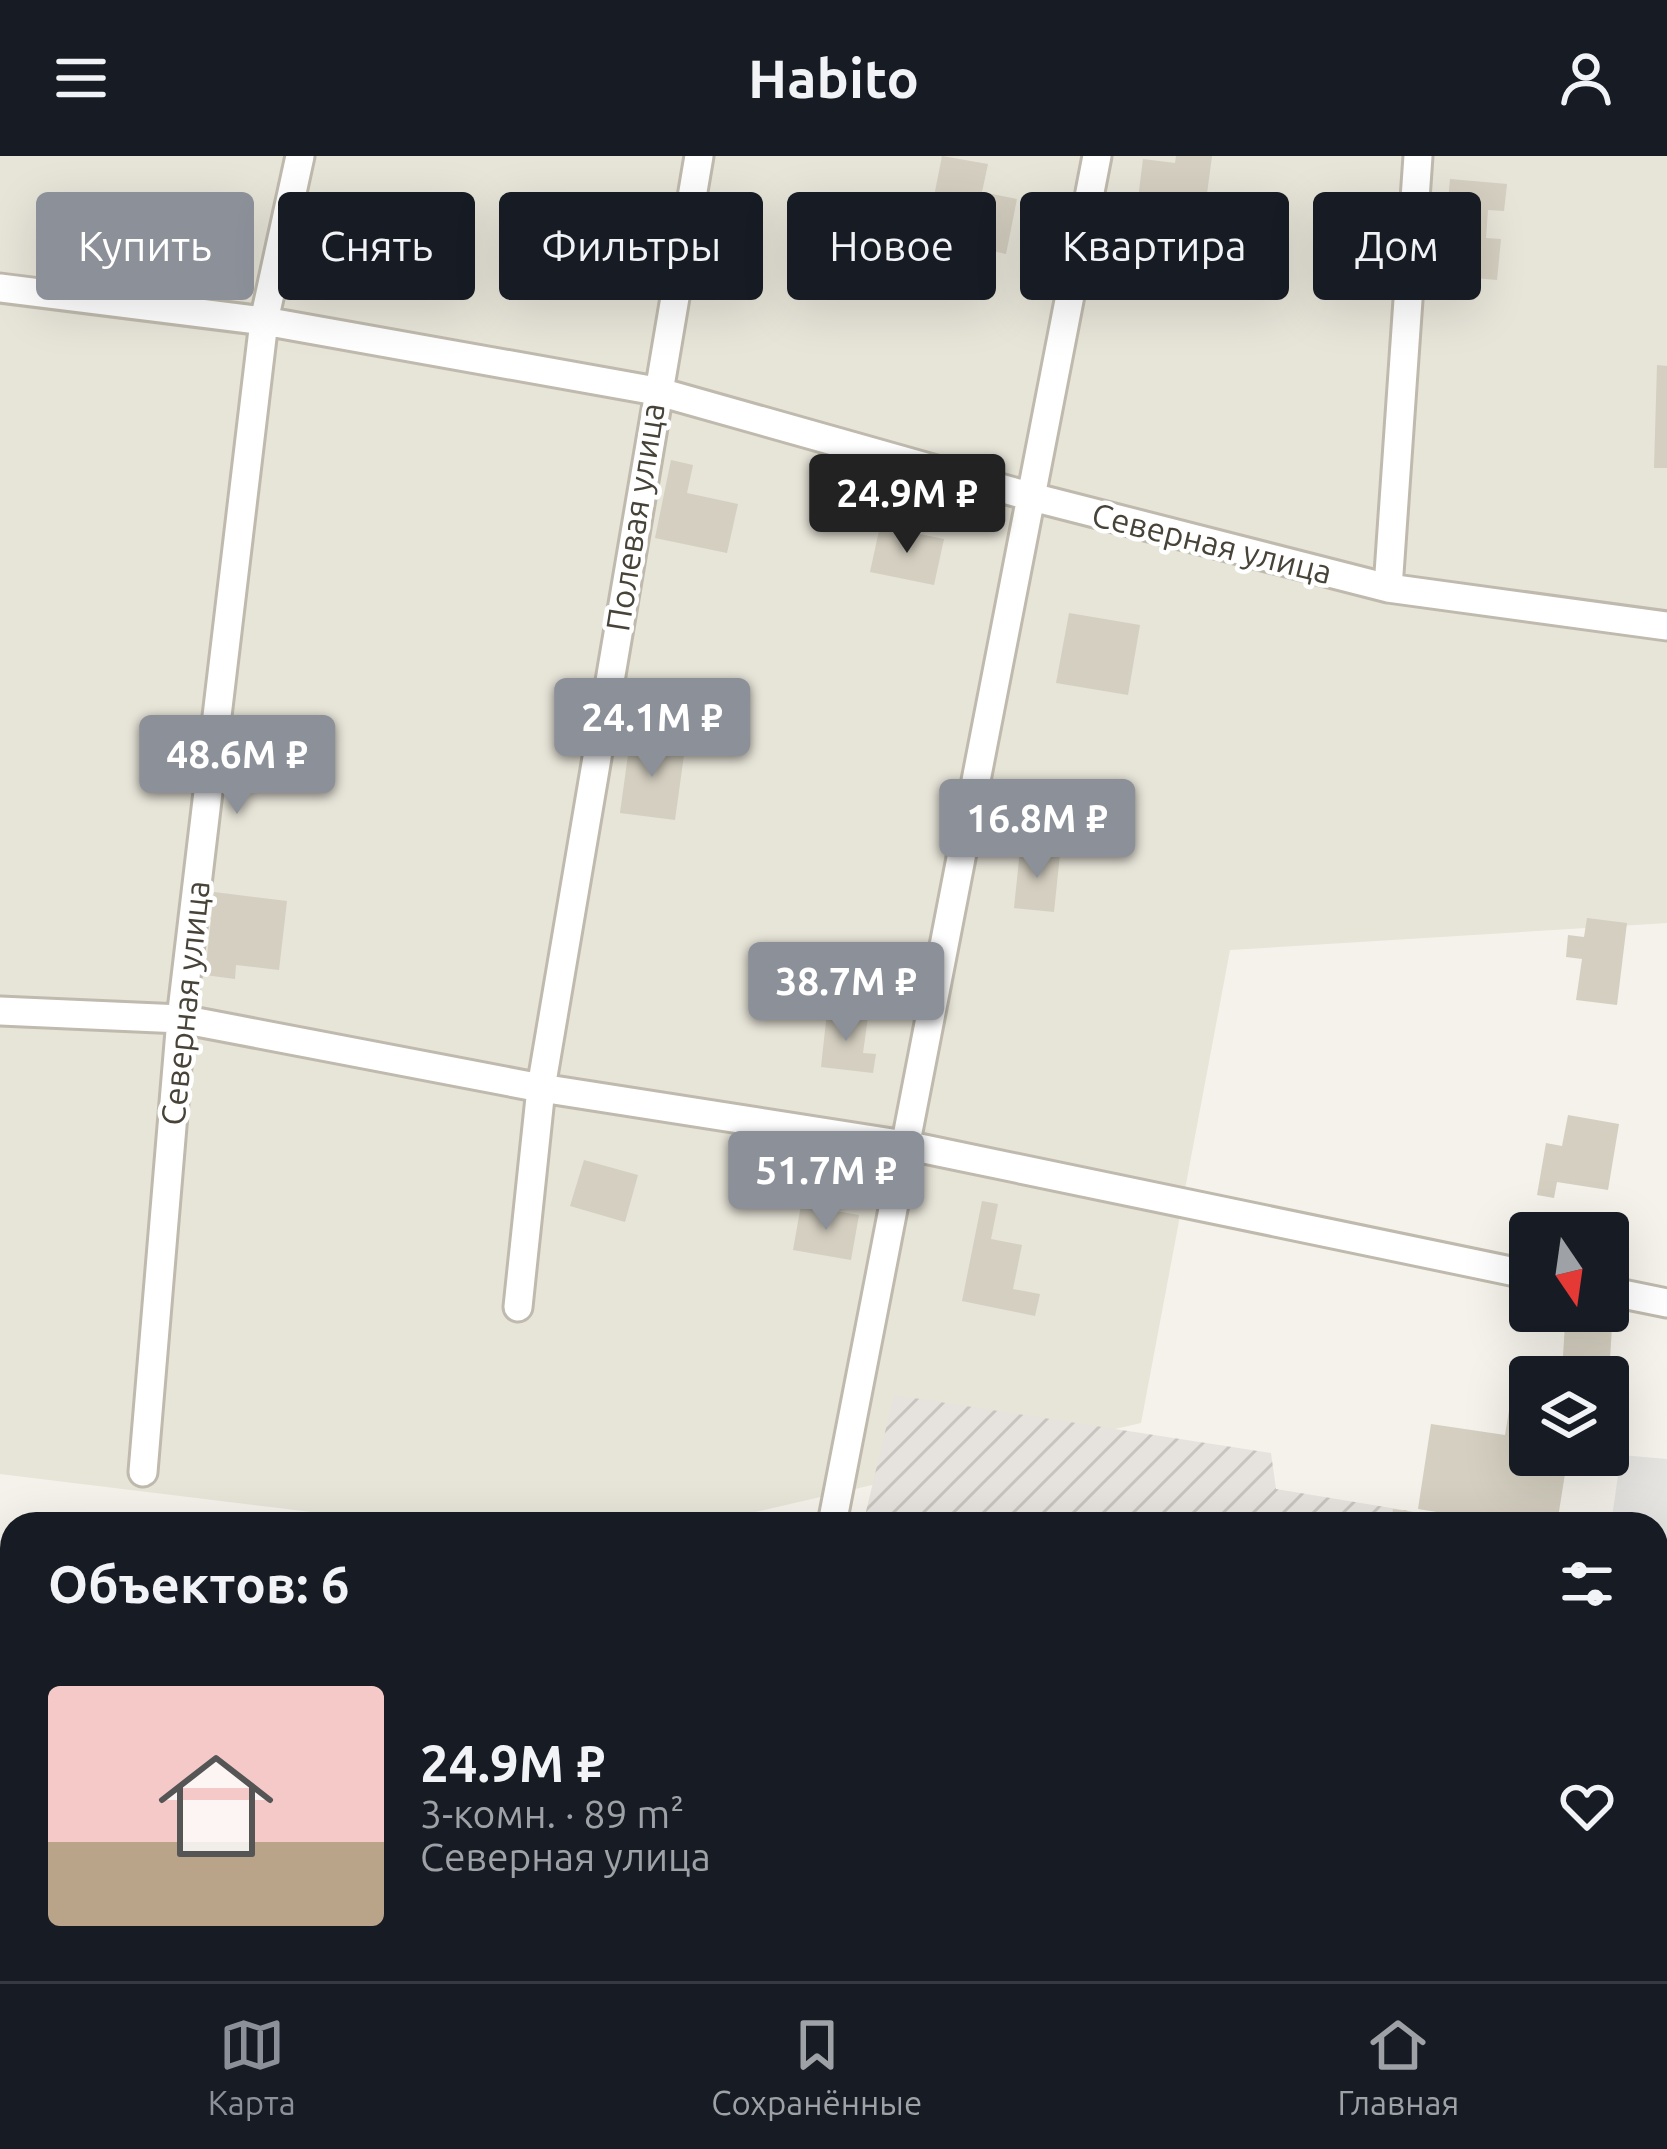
<!DOCTYPE html>
<html lang="ru">
<head>
<meta charset="utf-8">
<style>
  :root { --surface:#171b24; --page:#242831; --text:#f1f3f6; --muted:#9ea1a6; --line:#363941; --accent:#8c9099 }
  body { margin:0; font-family:Ubuntu,sans-serif; background:var(--page); color:var(--text); height:100vh; display:flex; flex-direction:column; font-size:45px; white-space:nowrap }
  * { box-sizing:border-box; margin:0 }
  p { font-size:39px; color:var(--muted) }
  .icon { flex:none; width:66px; height:66px; fill:none; stroke:currentColor; stroke-width:2; stroke-linecap:round; stroke-linejoin:round }
  .map { position:relative; flex:1; overflow:hidden }
  .side { position:absolute; left:0px; top:1356px; width:1668px; height:471px; display:flex; flex-direction:column; background:var(--surface); border-radius:36px 36px 0 0; box-shadow:0 12px 48px #0002 }
  .side>* { flex:none }
  .banner { position:absolute; left:36px; top:36px; width:1596px; height:108px; display:flex; gap:24px }
  .needle { width:78px; rotate:167deg }
  .fabs { position:absolute; left:1509px; top:1056px; display:grid; gap:24px }
  .fabs a { display:grid; place-items:center; width:120px; height:120px; border-radius:12px; background:var(--surface); box-shadow:0 12px 48px #0002; font-size:60px }
  .price { position:absolute; translate:-50% -102px; padding:0 27px; border-radius:12px; background:var(--accent); color:#fff; font-size:39px; line-height:78px; filter:drop-shadow(0 3px 6px #0008) }
  .price::after { content:''; position:absolute; left:50%; top:72px; width:36px; height:27px; margin-left:-18px; background:inherit; clip-path:polygon(0 0,100% 0,50% 100%) }
  .price.selected { background:#222; color:#fff }
  ul { padding:0; list-style:none }
  li { display:flex; align-items:center; gap:36px; height:300px; padding:0 48px }
  li+li { border-top:3px solid var(--line) }
  li span { display:grid; place-items:center; flex:none; width:336px; height:240px; border-radius:12px; color:#555 }
  li>.icon { margin-inline-start:auto }
  span .icon { width:144px; height:144px; fill:#fffc; stroke-width:1 }
  li b { font-size:51px }
  h2 { display:flex; justify-content:space-between; align-items:center; height:144px; padding:0 48px; font-size:51px }
  .tag { padding:0 42px; border-radius:12px; background:var(--surface); box-shadow:0 12px 48px #0002; font-size:42px; line-height:108px }
  .tag.selected { background:var(--accent); color:#fff }
  header { display:flex; justify-content:space-between; align-items:center; height:156px; padding:0 48px; background:var(--surface); font-size:54px; font-weight:600 }
  .menu { display:flex; justify-content:space-around; align-items:center; height:168px; border-top:3px solid var(--line); background:var(--surface); font-size:33px; color:var(--muted) }
  .menu a { display:grid; justify-items:center; gap:6px }
  .menu .selected { color:var(--accent) }
  .map>svg:first-child { display:block }
</style>
</head>
<body>
<header><svg class="icon" aria-label="menu" viewBox="0 0 24 24"><path d="M4 6h16M4 12h16M4 18h16"/></svg>Habito<svg class="icon" aria-label="person" viewBox="0 0 24 24"><circle cx="12" cy="8" r="4"/><path d="M4 21q1-7 8-7t8 7"/></svg></header>
<div class="map">
<svg width="1667" height="1825" viewBox="0 0 1667 1825">
  <defs>
    <pattern id="industrial-furrows" width="10" height="10" patternUnits="userSpaceOnUse" patternTransform="scale(3)"><rect width="10" height="10" fill="#e6e3de"/><path d="M-1 1l2-2M0 10L10 0M9 11l2-2" fill="none" stroke="#c7c4bf"/></pattern>
    <pattern id="forest-firs" width="22" height="20" patternUnits="userSpaceOnUse" patternTransform="scale(3)"><rect width="22" height="20" fill="#cae5b6"/><path d="M5 1l3.5 6h-7zM16 11l3.5 6h-7z" fill="#afc69d"/></pattern>
  </defs>
  <rect width="100%" height="100%" fill="#f4f2ea"/>
  <path fill="#e7e4d8" d="M0,0h1667v767l-437,27 -89,473 -438,101h-293l-410,-50z"/>
  <path fill="url(#industrial-furrows)" d="M894,1239l377,58 5,36 212,35h-625z"/>
  <path fill="url(#forest-firs)" d="M727,1815h468l-48,10h-353z"/>
  <path fill="#e5e4e1" d="M1621,1299l46,4v119l-11,-1v-53h-45z"/>
  <path fill="#d4cfc0" d="M942,0l46,8 -6,28 35,7 -11,55 -80,-17z
    M1176,0h36l-8,60 -67,-9 6,-48 32,4z
    M1450,23l57,5 -3,27 -16,-1 -2,28 15,1 -4,41 -56,-5z
    M1657,209l10,1v102h-13z
    M671,304l22,5 -6,28 51,11 -11,49 -72,-15z
    M880,370l64,13 -10,46 -64,-13z
    M1069,457l71,12 -12,70 -72,-12z
    M630,584l55,8 -10,72 -55,-7z
    M1020,694l40,4 -6,58 -40,-4z
    M214,736l73,9 -8,69 -43,-5 -1,14 -30,-4z
    M1587,762l40,5 -10,82 -41,-5 6,-41 -16,-2 2,-22 16,2z
    M827,856l41,5 -5,36 13,1 -3,19 -52,-6z
    M1568,959l51,9 -11,66 -51,-8 -3,16 -17,-3 9,-52 16,3z
    M584,1004l54,15 -13,47 -55,-16z
    M982,1045l16,3 -7,35 31,6 -9,44 27,5 -5,22 -73,-15z
    M801,1049l58,10 -8,45 -58,-10z
    M1565,1168l47,3 -3,48 -47,-3z
    M1512,1236l18,3v60h38l-11,69h-46l-93,-15 13,-85 74,11z
    M1393,1353l78,12 -1,3h-79z"/>
  <g fill="none" stroke-linecap="round" stroke-linejoin="round">
    <defs>
      <path id="minor" d="M0,132l264,33 392,70 376,106 356,91 279,38
        M1388,432l30,-432
        M0,855l181,8 360,69 364,57 625,130
        M1608,1135l59,12
        M518,1151l23,-219 158,-932
        M143,1316l38,-453 83,-698 36,-165
        M832,1368l265,-1368
        M1656,1593h11"/>
    </defs>
    <use href="#minor" stroke="#bfbaad" stroke-width="33"/>
    <use href="#minor" stroke="#fff" stroke-width="27"/>
  </g>
  <g text-anchor="middle" stroke-width="9" stroke-linejoin="round" paint-order="stroke">
    <g font-size="33" fill="#474338" stroke="#fff">
      <text transform="translate(635 361) rotate(-81)" y="12">Полевая улица</text>
      <text transform="translate(1212 387) rotate(14)" y="12">Северная улица</text>
      <text transform="translate(185 847) rotate(-84)" y="12">Северная улица</text>
    </g>
  </g>
</svg>
<div class="fabs">
<a><svg class="needle" viewBox="-14 -14 28 28"><path d="M0-13l5 13h-10z" fill="#e53935"/><path d="M0 13l5-13h-10z" fill="#9ea1a6"/></svg></a>
<a><svg class="icon" aria-label="layers" viewBox="0 0 24 24"><path d="M12 4l9 5-9 5-9-5zM3 14l9 5 9-5"/></svg></a>
</div>
<b class="price selected" style="left:907px;top:400px">24.9M ₽</b>
<b class="price" style="left:652px;top:624px">24.1M ₽</b>
<b class="price" style="left:237px;top:661px">48.6M ₽</b>
<b class="price" style="left:1037px;top:725px">16.8M ₽</b>
<b class="price" style="left:846px;top:888px">38.7M ₽</b>
<b class="price" style="left:826px;top:1077px">51.7M ₽</b>
<div class="banner">
<a class="tag selected">Купить</a>
<a class="tag">Снять</a>
<a class="tag">Фильтры</a>
<a class="tag">Новое</a>
<a class="tag">Квартира</a>
<a class="tag">Дом</a>
</div>
<section class="side">
<h2>Объектов: 6<svg class="icon" aria-label="filters" viewBox="0 0 24 24"><path d="M4 7h16M4 17h16"/><circle cx="9" cy="7" r="2"/><circle cx="15" cy="17" r="2"/></svg></h2>
<ul>
<li><span style="background:linear-gradient(#f6c9c9 65%,#b9a48a 0)"><svg class="icon" aria-label="home" viewBox="0 0 24 24"><path d="M3 11l9-7 9 7M6 9v11h12V9"/></svg></span><div><b>24.9M ₽</b><p>3-комн. · 89 m²</p><p>Северная улица</p></div><svg class="icon" aria-label="heart" viewBox="0 0 24 24"><path d="M12 20l-8-8c-3-5 5-10 8-4 3-6 11-1 8 4z"/></svg></li>
</ul>
</section>
</div>
<nav class="menu">
<a class="selected"><svg class="icon" aria-label="map" viewBox="0 0 24 24"><path d="M3 6l6-2 6 2 6-2v14l-6 2-6-2-6 2zM9 4v14M15 6v14"/></svg>Карта</a>
<a><svg class="icon" aria-label="saved" viewBox="0 0 24 24"><path d="M7 4h10v16l-5-4-5 4z"/></svg>Сохранённые</a>
<a><svg class="icon" aria-label="home" viewBox="0 0 24 24"><path d="M3 11l9-7 9 7M6 9v11h12V9"/></svg>Главная</a>
</nav>
</body>
</html>
